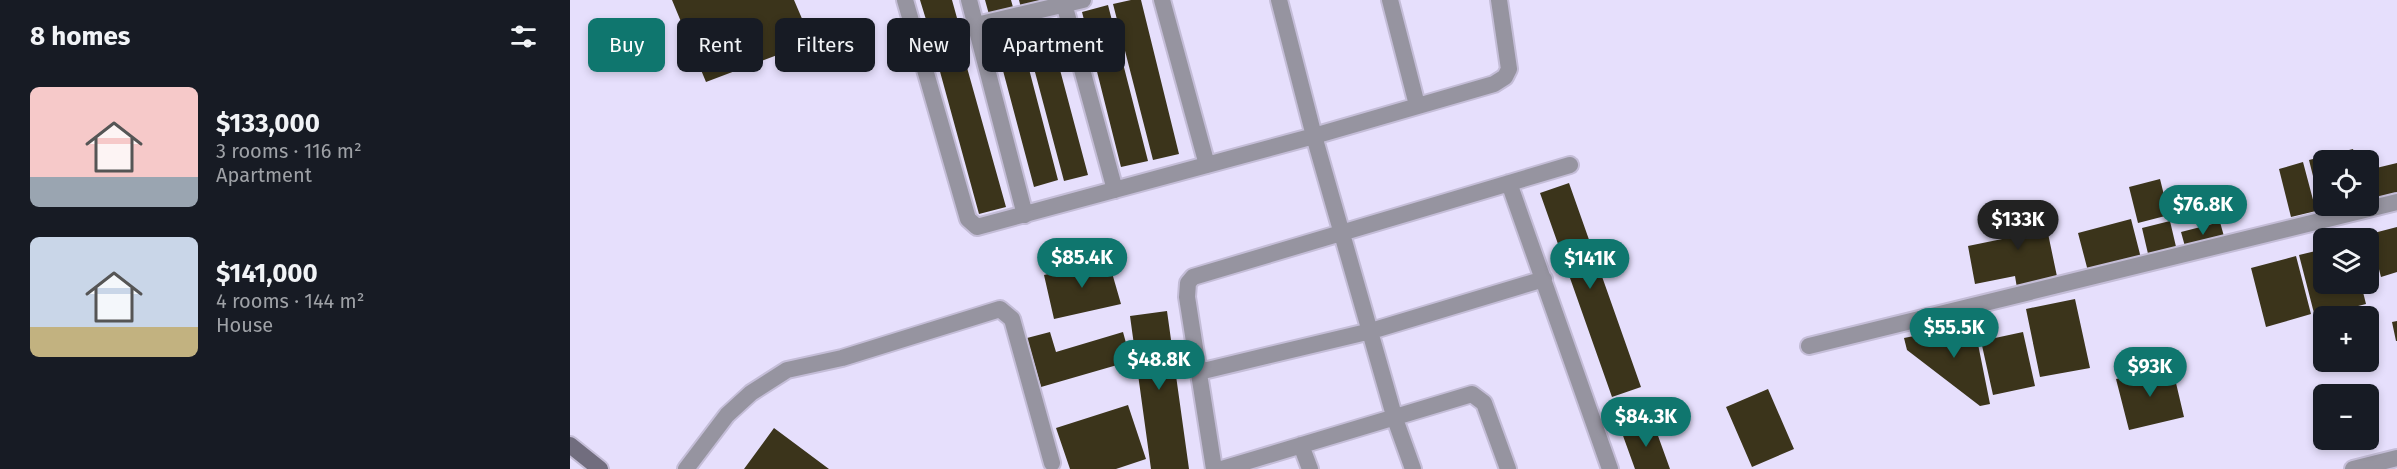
<!DOCTYPE html>
<html lang="en">
<head>
<meta charset="utf-8">
<style>
  :root { --surface:#171b24; --page:#20242c; --text:#f1f3f6; --muted:#9ea1a6; --accent:#0f766e }
  body { margin:0; font-family:"Fira Sans",sans-serif; background:var(--page); color:var(--text); height:100vh; display:flex; flex-direction:column; font-size:22px; white-space:nowrap }
  * { box-sizing:border-box; margin:0 }
  p { font-size:20px; color:var(--muted) }
  .icon { flex:none; width:33px; height:33px; fill:none; stroke:currentColor; stroke-width:2; stroke-linecap:round; stroke-linejoin:round }
  .map { position:relative; flex:1; overflow:hidden }
  .sheet { display:flex; flex-direction:column; background:var(--surface); width:570px }
  .sheet>* { flex:none }
  .guide { position:absolute; left:18px; top:18px; width:570px; height:54px; display:flex; gap:12px }
  .tools { position:absolute; left:1743px; top:150px; display:grid; gap:12px }
  .tools a { display:grid; place-items:center; width:66px; height:66px; border-radius:9px; background:var(--surface); box-shadow:0 3px 9px #0003; font-size:30px }
  .price { position:absolute; translate:-50% -51px; padding:0 14px; border-radius:21px; background:var(--accent); color:#fff; font-size:20px; line-height:39px; filter:drop-shadow(0 2px 3px #0008) }
  .price::after { content:''; position:absolute; left:50%; top:36px; width:18px; height:14px; margin-left:-9px; background:inherit; clip-path:polygon(0 0,100% 0,50% 100%) }
  .price.active { background:#222; color:#fff }
  ul { padding:0; list-style:none }
  li { display:flex; align-items:center; gap:18px; height:150px; padding:0 30px }
  li span { display:grid; place-items:center; flex:none; width:168px; height:120px; border-radius:9px; color:#555 }
  li>.icon { margin-inline-start:auto }
  span .icon { width:72px; height:72px; fill:#fffc; stroke-width:1 }
  li b { font-size:26px }
  h2 { display:flex; justify-content:space-between; align-items:center; height:72px; padding:0 30px; font-size:26px }
  .tag { padding:0 21px; border-radius:9px; background:var(--surface); box-shadow:0 3px 9px #0003; font-size:21px; line-height:54px }
  .tag.active { background:var(--accent); color:#fff }
  main { display:flex; flex:1; min-height:0 }
  .map>svg:first-child { display:block }
</style>
</head>
<body>
<main>
<section class="sheet">
<h2>8 homes<svg class="icon" aria-label="filters" viewBox="0 0 24 24"><path d="M4 7h16M4 17h16"/><circle cx="9" cy="7" r="2"/><circle cx="15" cy="17" r="2"/></svg></h2>
<ul>
<li><span style="background:linear-gradient(#f6c9c9 75%,#9aa5b1 0)"><svg class="icon" aria-label="home" viewBox="0 0 24 24"><path d="M3 11l9-7 9 7M6 9v11h12V9"/></svg></span><div><b>$133,000</b><p>3 rooms · 116 m²</p><p>Apartment</p></div></li>
<li><span style="background:linear-gradient(#c9d6e8 75%,#c2b280 0)"><svg class="icon" aria-label="home" viewBox="0 0 24 24"><path d="M3 11l9-7 9 7M6 9v11h12V9"/></svg></span><div><b>$141,000</b><p>4 rooms · 144 m²</p><p>House</p></div></li>
</ul>
</section>
<div class="map">
<svg width="1827" height="469" viewBox="0 0 1827 469">
  <rect width="100%" height="100%" fill="#e6dffc"/>
  <path fill="#3b341b" d="M102,0h122l18,42 -106,40z
    M350,0h32l5,18 -29,8z
    M415,0h26l3,11 -24,7z
    M449,0h26l1,2 -25,6z
    M561,0h10l38,154 -26,6 -40,-156z
    M538,5l40,156 -27,6 -39,-155z
    M477,21l41,154 -24,6 -41,-154z
    M448,27l40,153 -24,7 -41,-154z
    M389,39l47,168 -27,7 -46,-168z
    M1783,149l3,11h-32v46h37l-38,10 -14,-56z
    M1733,162l13,49 -25,6 -12,-48z
    M1827,163v33l-26,7 -3,-33z
    M1590,179l9,36 -31,8 -9,-36z
    M999,183l72,204 -29,10 -72,-204z
    M1471,200l18,86 -41,8 -3,-18 -40,8 -7,-38 39,-8 -6,-30z
    M1561,219l11,43 -53,13 -11,-42z
    M1600,221l7,30 -28,7 -7,-30z
    M1650,222l5,18 -39,10 -5,-18z
    M1827,227v45l-16,5 -11,-43z
    M1754,249v35h37l5,20 -51,13 -16,-62z
    M1726,256l15,58 -45,13 -15,-59z
    M538,259l13,45 -67,15 -10,-44z
    M1505,299l15,69 -50,9 -14,-68z
    M597,311l22,158h-38l-21,-153z
    M1827,321v20h-1l-4,-19z
    M1404,324l16,80 -10,2 -73,-56 -3,-12z
    M480,332l6,20 67,-20 8,29 -90,26 -14,-49z
    M1453,332l12,54 -42,9 -12,-54z
    M1602,366l12,51 -55,13 -13,-51z
    M1198,389l26,60 -42,18 -26,-60z
    M558,405l18,54 -30,10h-46l-14,-41z
    M1083,422l17,47h-35l-13,-36z
    M204,428l55,41h-85z"/>
  <g fill="none" stroke-linecap="round" stroke-linejoin="round">
    <defs>
      <path id="minor" d="M335,0l63,219 9,8 337,-91 180,-52 11,-7 4,-8 -10,-69
        M399,0l56,215
        M493,0l52,190
        M592,0l45,165
        M709,0l35,136 81,283 18,50
        M820,0l27,105
        M347,39l166,-39
        M939,183l101,286
        M1239,346l588,-144
        M629,372l172,-41 173,-52
        M731,445l9,24
        M116,469l41,-54 24,-22 36,-23 55,-12 158,-49 12,10 40,144
        M644,469l-27,-172 1,-14 5,-6 377,-112
        M652,469l250,-75 12,9 24,66
        M1783,469l44,-11"/>
      <path id="secondary" d="M0,445l30,24"/>
    </defs>
    <use href="#minor" stroke="#c4bdd7" stroke-width="20"/>
    <use href="#secondary" stroke="#c4bdd7" stroke-width="20"/>
    <use href="#minor" stroke="#9694a0" stroke-width="16"/>
    <use href="#secondary" stroke="#716d7e" stroke-width="16"/>
  </g>
</svg>
<div class="tools">
<a><svg class="icon" aria-label="locate" viewBox="0 0 24 24"><circle cx="12" cy="12" r="6"/><path d="M12 2v4M12 18v4M2 12h4M18 12h4"/></svg></a>
<a><svg class="icon" aria-label="layers" viewBox="0 0 24 24"><path d="M12 4l9 5-9 5-9-5zM3 14l9 5 9-5"/></svg></a>
<a>+</a>
<a>−</a>
</div>
<b class="price" style="left:1633px;top:236px">$76.8K</b>
<b class="price active" style="left:1448px;top:251px">$133K</b>
<b class="price" style="left:512px;top:289px">$85.4K</b>
<b class="price" style="left:1020px;top:290px">$141K</b>
<b class="price" style="left:1384px;top:359px">$55.5K</b>
<b class="price" style="left:589px;top:391px">$48.8K</b>
<b class="price" style="left:1580px;top:398px">$93K</b>
<b class="price" style="left:1076px;top:448px">$84.3K</b>
<div class="guide">
<a class="tag active">Buy</a>
<a class="tag">Rent</a>
<a class="tag">Filters</a>
<a class="tag">New</a>
<a class="tag">Apartment</a>
</div>
</div>
</main>
</body>
</html>
